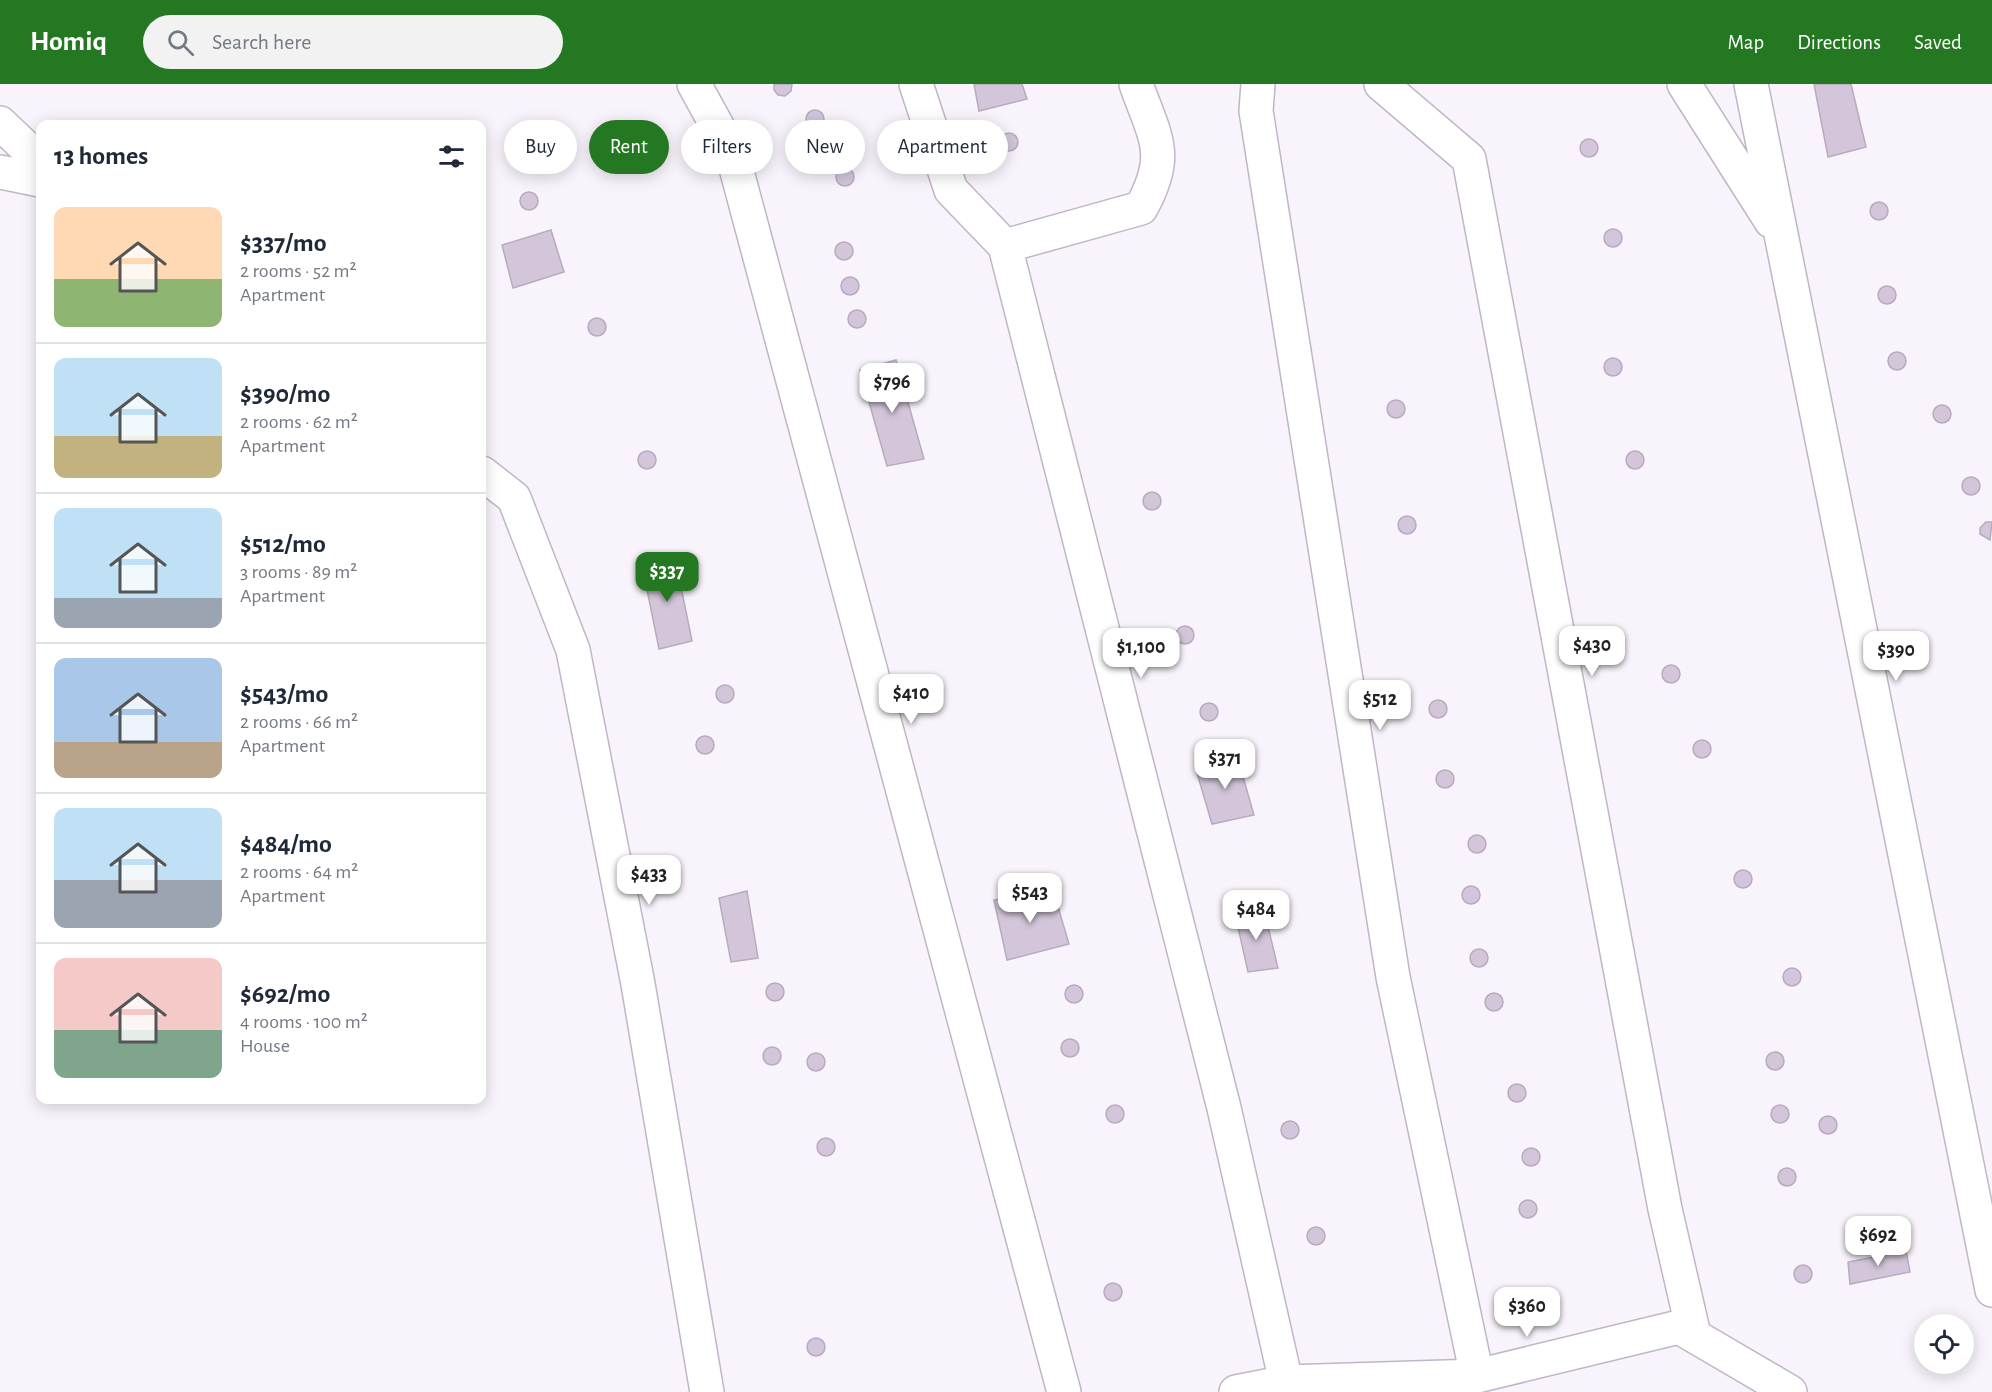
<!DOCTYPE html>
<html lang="en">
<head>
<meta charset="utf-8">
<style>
  :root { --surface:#fff; --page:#f2f2f3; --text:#1f2937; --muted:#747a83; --line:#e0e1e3; --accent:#257822 }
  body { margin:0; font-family:"Alegreya Sans",sans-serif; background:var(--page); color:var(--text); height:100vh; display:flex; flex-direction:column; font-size:22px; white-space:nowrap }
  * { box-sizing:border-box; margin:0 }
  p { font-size:20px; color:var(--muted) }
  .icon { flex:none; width:33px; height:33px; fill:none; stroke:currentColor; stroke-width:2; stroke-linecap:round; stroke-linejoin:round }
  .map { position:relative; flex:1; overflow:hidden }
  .side { position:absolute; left:36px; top:36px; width:450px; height:984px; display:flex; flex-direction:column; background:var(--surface); border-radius:12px; box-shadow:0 3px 15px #0003 }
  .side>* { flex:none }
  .hud { position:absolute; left:504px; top:36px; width:570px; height:54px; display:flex; gap:12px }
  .controls { position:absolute; left:1914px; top:1230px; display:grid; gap:12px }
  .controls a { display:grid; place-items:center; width:60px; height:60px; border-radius:50%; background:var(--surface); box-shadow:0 3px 15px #0003; font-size:30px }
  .price { position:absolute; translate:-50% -51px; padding:0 14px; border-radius:12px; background:#fff; color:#222; font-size:20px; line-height:39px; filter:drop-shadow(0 2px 3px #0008) }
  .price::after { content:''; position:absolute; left:50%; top:36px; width:18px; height:14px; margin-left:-9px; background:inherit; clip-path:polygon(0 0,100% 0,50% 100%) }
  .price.selected { background:var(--accent); color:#fff }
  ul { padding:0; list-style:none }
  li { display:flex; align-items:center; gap:18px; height:150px; padding:0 18px }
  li+li { border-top:2px solid var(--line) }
  li span { display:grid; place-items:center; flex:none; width:168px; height:120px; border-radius:12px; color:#555 }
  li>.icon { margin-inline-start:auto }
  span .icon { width:72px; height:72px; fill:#fffc; stroke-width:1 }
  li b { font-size:26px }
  h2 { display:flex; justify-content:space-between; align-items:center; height:72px; padding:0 18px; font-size:26px }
  .chip { padding:0 21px; border-radius:27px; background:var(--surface); box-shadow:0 3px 15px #0003; font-size:21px; line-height:54px }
  .chip.selected { background:var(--accent); color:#fff }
  header { display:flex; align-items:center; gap:36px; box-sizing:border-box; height:84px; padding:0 30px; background:var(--accent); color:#fff }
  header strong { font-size:28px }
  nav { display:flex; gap:33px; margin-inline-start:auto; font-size:21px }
  .search { width:420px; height:54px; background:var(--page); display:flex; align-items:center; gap:15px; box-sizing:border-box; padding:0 21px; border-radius:33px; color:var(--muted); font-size:22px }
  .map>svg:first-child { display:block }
</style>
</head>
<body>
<header>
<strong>Homiq</strong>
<div class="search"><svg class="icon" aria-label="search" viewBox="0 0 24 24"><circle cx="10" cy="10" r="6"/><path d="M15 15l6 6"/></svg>Search here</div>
<nav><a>Map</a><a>Directions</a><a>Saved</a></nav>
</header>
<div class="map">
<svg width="1992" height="1308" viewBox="0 0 1992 1308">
  <rect width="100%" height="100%" fill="#f9f4fc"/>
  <path fill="#d3c6da" stroke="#b7abbe" stroke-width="1.5" d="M774,0h18l-1,7 -6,5 -7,-1 -4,-5z
    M974,0h48l5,15 -48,12z
    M1814,0h37l15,63 -38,10z
    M806 35a9 9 0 1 1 18 0a9 9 0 1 1-18 0Z
    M839 52a9 9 0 1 1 18 0a9 9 0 1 1-18 0Z
    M1000 58a9 9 0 1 1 18 0a9 9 0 1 1-18 0Z
    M1580 64a9 9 0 1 1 18 0a9 9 0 1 1-18 0Z
    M836 93a9 9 0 1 1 18 0a9 9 0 1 1-18 0Z
    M520 117a9 9 0 1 1 18 0a9 9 0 1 1-18 0Z
    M1870 127a9 9 0 1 1 18 0a9 9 0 1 1-18 0Z
    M1604 154a9 9 0 1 1 18 0a9 9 0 1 1-18 0Z
    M551,146l13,42 -51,16 -11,-43z
    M835 167a9 9 0 1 1 18 0a9 9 0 1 1-18 0Z
    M841 202a9 9 0 1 1 18 0a9 9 0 1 1-18 0Z
    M1878 211a9 9 0 1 1 18 0a9 9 0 1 1-18 0Z
    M848 235a9 9 0 1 1 18 0a9 9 0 1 1-18 0Z
    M588 243a9 9 0 1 1 18 0a9 9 0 1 1-18 0Z
    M1888 277a9 9 0 1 1 18 0a9 9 0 1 1-18 0Z
    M1604 283a9 9 0 1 1 18 0a9 9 0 1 1-18 0Z
    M896,276l28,99 -37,7 -27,-96z
    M1387 325a9 9 0 1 1 18 0a9 9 0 1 1-18 0Z
    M1933 330a9 9 0 1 1 18 0a9 9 0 1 1-18 0Z
    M638 376a9 9 0 1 1 18 0a9 9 0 1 1-18 0Z
    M1626 376a9 9 0 1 1 18 0a9 9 0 1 1-18 0Z
    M1962 402a9 9 0 1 1 18 0a9 9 0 1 1-18 0Z
    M1143 417a9 9 0 1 1 18 0a9 9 0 1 1-18 0Z
    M1398 441a9 9 0 1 1 18 0a9 9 0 1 1-18 0Z
    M1986,438h6l-2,18 -10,-6v-6z
    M675,473l17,84 -33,8 -17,-84z
    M1176 551a9 9 0 1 1 18 0a9 9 0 1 1-18 0Z
    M1662 590a9 9 0 1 1 18 0a9 9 0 1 1-18 0Z
    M716 610a9 9 0 1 1 18 0a9 9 0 1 1-18 0Z
    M1429 625a9 9 0 1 1 18 0a9 9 0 1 1-18 0Z
    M1200 628a9 9 0 1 1 18 0a9 9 0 1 1-18 0Z
    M696 661a9 9 0 1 1 18 0a9 9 0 1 1-18 0Z
    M1693 665a9 9 0 1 1 18 0a9 9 0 1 1-18 0Z
    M1237,672l17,59 -42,9 -17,-58z
    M1436 695a9 9 0 1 1 18 0a9 9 0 1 1-18 0Z
    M1468 760a9 9 0 1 1 18 0a9 9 0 1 1-18 0Z
    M1734 795a9 9 0 1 1 18 0a9 9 0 1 1-18 0Z
    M1462 811a9 9 0 1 1 18 0a9 9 0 1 1-18 0Z
    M1053,806l16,54 -62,16 -13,-60z
    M747,807l11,67 -27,4 -12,-64z
    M1264,826l14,58 -30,4 -13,-58z
    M1470 874a9 9 0 1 1 18 0a9 9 0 1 1-18 0Z
    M1783 893a9 9 0 1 1 18 0a9 9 0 1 1-18 0Z
    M766 908a9 9 0 1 1 18 0a9 9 0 1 1-18 0Z
    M1065 910a9 9 0 1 1 18 0a9 9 0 1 1-18 0Z
    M1485 918a9 9 0 1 1 18 0a9 9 0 1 1-18 0Z
    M1061 964a9 9 0 1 1 18 0a9 9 0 1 1-18 0Z
    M763 972a9 9 0 1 1 18 0a9 9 0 1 1-18 0Z
    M1766 977a9 9 0 1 1 18 0a9 9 0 1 1-18 0Z
    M807 978a9 9 0 1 1 18 0a9 9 0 1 1-18 0Z
    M1508 1009a9 9 0 1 1 18 0a9 9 0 1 1-18 0Z
    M1771 1030a9 9 0 1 1 18 0a9 9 0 1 1-18 0Z
    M1106 1030a9 9 0 1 1 18 0a9 9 0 1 1-18 0Z
    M1819 1041a9 9 0 1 1 18 0a9 9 0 1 1-18 0Z
    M1281 1046a9 9 0 1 1 18 0a9 9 0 1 1-18 0Z
    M817 1063a9 9 0 1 1 18 0a9 9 0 1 1-18 0Z
    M1522 1073a9 9 0 1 1 18 0a9 9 0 1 1-18 0Z
    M1778 1093a9 9 0 1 1 18 0a9 9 0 1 1-18 0Z
    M1519 1125a9 9 0 1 1 18 0a9 9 0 1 1-18 0Z
    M1307 1152a9 9 0 1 1 18 0a9 9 0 1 1-18 0Z
    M1906,1167l4,21 -60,12 -2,-22z
    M1794 1190a9 9 0 1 1 18 0a9 9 0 1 1-18 0Z
    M1104 1208a9 9 0 1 1 18 0a9 9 0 1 1-18 0Z
    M807 1263a9 9 0 1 1 18 0a9 9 0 1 1-18 0Z"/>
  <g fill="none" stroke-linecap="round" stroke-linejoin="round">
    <defs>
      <path id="minor" d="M694,0l38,69 332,1239
        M916,0l35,106 54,56
        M1136,0c19,54 35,70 5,124l-136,38 219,862 62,274
        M1258,0l-2,27 137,866 84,399
        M1381,0l88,75 196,1050 29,126
        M1684,0l87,137
        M1751,0l241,1206
        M0,39l40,38
        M0,88l40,8
        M482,389l32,25 59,152 65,334 69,408
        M1236,1308l50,-10 191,-6 202,-49 111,65"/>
    </defs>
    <use href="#minor" stroke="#c1b5c8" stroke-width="36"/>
    <use href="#minor" stroke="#fff" stroke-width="33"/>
  </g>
</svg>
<div class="controls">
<a><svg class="icon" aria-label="locate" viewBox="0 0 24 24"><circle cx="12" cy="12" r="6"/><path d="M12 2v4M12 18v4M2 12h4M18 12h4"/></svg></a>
</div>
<b class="price" style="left:892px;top:330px">$796</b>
<b class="price selected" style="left:667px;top:519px">$337</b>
<b class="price" style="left:1592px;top:593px">$430</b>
<b class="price" style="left:1141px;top:595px">$1,100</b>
<b class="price" style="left:1896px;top:598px">$390</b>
<b class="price" style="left:911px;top:641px">$410</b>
<b class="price" style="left:1380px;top:647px">$512</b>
<b class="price" style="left:1225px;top:706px">$371</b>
<b class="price" style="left:649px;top:822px">$433</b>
<b class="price" style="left:1030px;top:840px">$543</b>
<b class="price" style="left:1256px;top:857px">$484</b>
<b class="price" style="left:1878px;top:1183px">$692</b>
<b class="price" style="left:1527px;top:1254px">$360</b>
<div class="hud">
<a class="chip">Buy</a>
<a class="chip selected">Rent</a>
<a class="chip">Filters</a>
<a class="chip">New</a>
<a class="chip">Apartment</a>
</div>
<section class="side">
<h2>13 homes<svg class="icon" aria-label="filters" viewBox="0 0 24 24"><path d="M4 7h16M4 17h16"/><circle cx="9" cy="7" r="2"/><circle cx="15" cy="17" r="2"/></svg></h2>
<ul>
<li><span style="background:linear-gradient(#ffd9b3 60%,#8fb573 0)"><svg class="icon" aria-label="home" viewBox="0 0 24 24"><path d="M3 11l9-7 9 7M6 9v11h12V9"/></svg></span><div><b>$337/mo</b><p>2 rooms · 52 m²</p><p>Apartment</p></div></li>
<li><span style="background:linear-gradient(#bfe0f5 65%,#c2b280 0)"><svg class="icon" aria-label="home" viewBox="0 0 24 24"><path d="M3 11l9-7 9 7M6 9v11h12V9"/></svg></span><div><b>$390/mo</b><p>2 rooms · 62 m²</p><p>Apartment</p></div></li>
<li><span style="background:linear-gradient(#bfe0f5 75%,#9aa5b1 0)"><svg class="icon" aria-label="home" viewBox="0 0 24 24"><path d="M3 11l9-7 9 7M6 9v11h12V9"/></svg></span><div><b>$512/mo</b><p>3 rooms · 89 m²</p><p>Apartment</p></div></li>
<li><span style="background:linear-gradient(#a9c7e8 70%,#b9a48a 0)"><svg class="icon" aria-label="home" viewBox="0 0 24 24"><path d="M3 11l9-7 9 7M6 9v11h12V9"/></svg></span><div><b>$543/mo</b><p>2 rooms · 66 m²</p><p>Apartment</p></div></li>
<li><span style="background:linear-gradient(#bfe0f5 60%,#9aa5b1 0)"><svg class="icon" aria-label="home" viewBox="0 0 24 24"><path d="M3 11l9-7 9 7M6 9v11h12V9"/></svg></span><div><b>$484/mo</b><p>2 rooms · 64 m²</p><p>Apartment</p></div></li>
<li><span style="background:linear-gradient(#f6c9c9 60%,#7fa58c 0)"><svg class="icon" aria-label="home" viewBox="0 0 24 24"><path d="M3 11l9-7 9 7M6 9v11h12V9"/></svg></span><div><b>$692/mo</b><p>4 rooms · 100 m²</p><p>House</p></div></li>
</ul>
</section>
</div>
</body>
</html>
